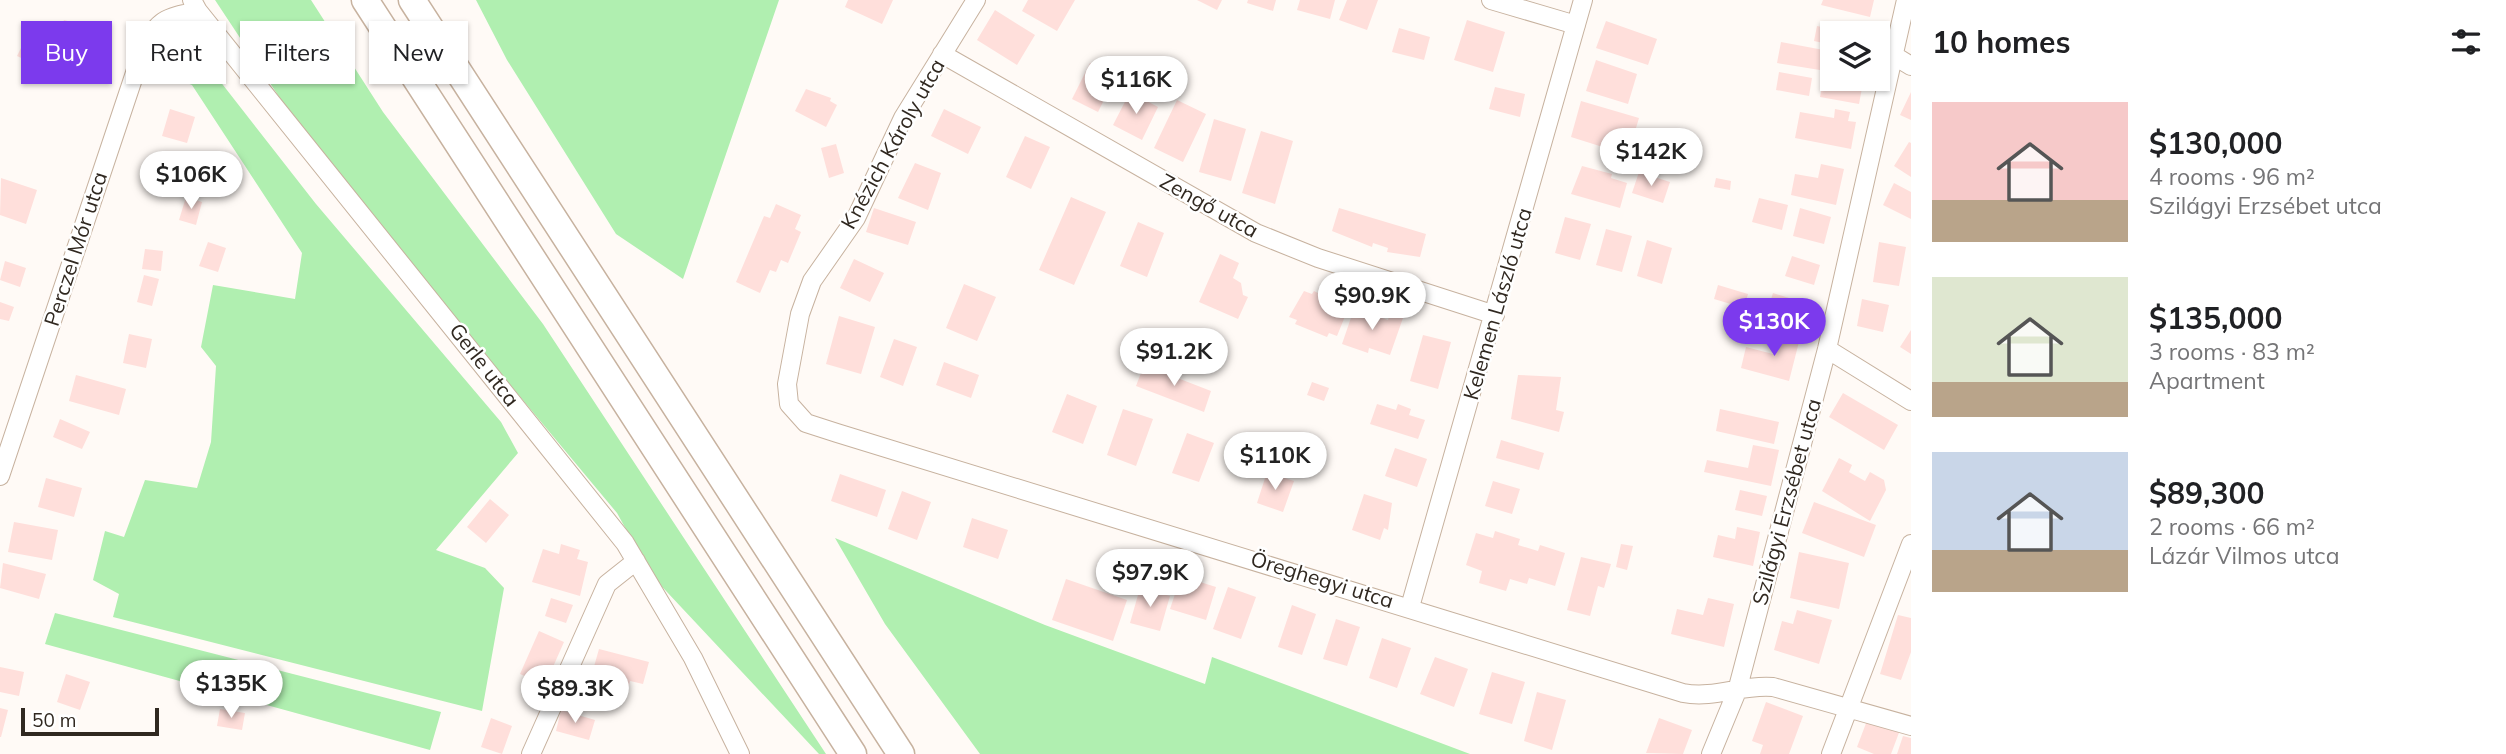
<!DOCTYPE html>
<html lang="en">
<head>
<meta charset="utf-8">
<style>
  :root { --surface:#fff; --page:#f2f2f2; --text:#202124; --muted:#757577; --accent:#7c3aed }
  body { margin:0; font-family:Mulish,sans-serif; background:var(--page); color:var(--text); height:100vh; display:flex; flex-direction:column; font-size:26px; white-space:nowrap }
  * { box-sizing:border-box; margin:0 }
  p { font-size:23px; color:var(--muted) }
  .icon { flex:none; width:38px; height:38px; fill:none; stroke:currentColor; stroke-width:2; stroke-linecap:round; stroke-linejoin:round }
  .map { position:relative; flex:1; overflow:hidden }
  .panel { display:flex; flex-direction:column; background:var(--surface); width:595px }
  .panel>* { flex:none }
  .guide { position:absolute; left:21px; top:21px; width:665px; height:63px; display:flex; gap:14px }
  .controls { position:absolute; left:1820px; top:21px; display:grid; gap:14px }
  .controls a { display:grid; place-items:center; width:70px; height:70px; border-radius:0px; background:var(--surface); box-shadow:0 2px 5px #0004; font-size:35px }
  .scale { position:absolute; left:21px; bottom:18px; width:138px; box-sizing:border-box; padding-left:7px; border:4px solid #302820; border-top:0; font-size:19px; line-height:24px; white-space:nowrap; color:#302820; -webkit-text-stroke:5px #fff; paint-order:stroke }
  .price { position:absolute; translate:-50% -60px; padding:0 16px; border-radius:24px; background:#fff; color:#222; font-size:23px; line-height:46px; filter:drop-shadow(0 2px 4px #0008) }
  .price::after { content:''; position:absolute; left:50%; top:42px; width:21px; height:16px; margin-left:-10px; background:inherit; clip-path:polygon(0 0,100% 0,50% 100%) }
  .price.active { background:var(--accent); color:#fff }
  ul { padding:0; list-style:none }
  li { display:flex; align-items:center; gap:21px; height:175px; padding:0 21px }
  li span { display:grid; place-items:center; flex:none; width:196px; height:140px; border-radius:0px; color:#555 }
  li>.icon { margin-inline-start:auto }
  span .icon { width:84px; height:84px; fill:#fffc; stroke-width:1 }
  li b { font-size:30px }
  h2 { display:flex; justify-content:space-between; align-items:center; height:84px; padding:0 21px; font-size:30px }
  .pill { padding:0 24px; border-radius:0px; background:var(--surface); box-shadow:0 2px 5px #0004; font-size:24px; line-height:63px }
  .pill.active { background:var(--accent); color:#fff }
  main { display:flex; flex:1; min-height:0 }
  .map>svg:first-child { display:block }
</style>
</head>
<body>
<main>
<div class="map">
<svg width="1911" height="754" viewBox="0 0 1911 754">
  <rect width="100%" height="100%" fill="#fffaf6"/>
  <path fill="#b0efb0" d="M215,0h96l72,112 160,212 283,430h-7l-167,-178 -35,-63 -302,-362z
    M476,0h303l-96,279 -67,-45 -109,-174z
    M162,42l38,20 16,14 100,128 185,218 17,31 -82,97 49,18 19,20 -22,123 -369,-94 6,-23 -26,-14 12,-49 19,6 21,-57 52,8 14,-46 5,-76 -15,-19 12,-62 82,14 7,-46 -110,-168 -40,-16z
    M835,538l210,87 160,59 7,-27 258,97h-490l-95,-130z
    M55,613l386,99 -11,38 -385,-106z"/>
  <path fill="#ffdfdb" d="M848,0h45l-11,24 -37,-17z
    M1028,0h47l-18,31 -35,-20z
    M1197,0h25l-5,10z
    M1248,0h28l-3,11 -26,-8z
    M1300,0h35l-5,19 -33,-9z
    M1347,0h31l-11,30 -28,-10z
    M1823,0h51l-4,17 -49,-12z
    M995,10l40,25 -18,30 -40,-25z
    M64,20l19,5 -2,3 5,3 -9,19 -8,-3 -7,15 -10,-5 -5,13 -30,-14 15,-30 24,11z
    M1467,20l38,12 -12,40 -39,-12z
    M1606,21l51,18 -9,26 -52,-17z
    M1817,26l28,6v1h-13v12l-18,-4z
    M1399,28l31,9 -6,23 -32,-8z
    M1781,42l48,9 -3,20 -49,-8z
    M1596,60l41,14 -9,30 -42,-13z
    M1090,63l26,13 -18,36 -26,-13z
    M1779,72l33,6 -3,18 -33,-6z
    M1823,81l39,7 -3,16 -39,-7z
    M1495,87l30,7 -5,23 -31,-8z
    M806,89l25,9 -1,3 7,4 -11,22 -31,-16z
    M1130,92l28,15 -16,33 -29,-15z
    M1911,92v28l-11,-5z
    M1177,100l29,14 -23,48 -29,-14z
    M1581,101l58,17 -11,37 -57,-18z
    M170,109l25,8 -8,26 -25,-7z
    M944,109l37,18 -13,27 -37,-18z
    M1835,109l15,3 -2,9 8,1 -5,27 -56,-11 5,-26 34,6z
    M1214,119l32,10 -15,52 -32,-9z
    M1261,131l32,10 -18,63 -33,-11z
    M1025,136l25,11 -19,42 -25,-12z
    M1909,142l2,1v34l-17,-11z
    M836,144l8,29 -15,5 -8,-30z
    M915,163l26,10 -13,37 -30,-12z
    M1821,164l23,5 -8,36 -45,-10 4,-21 23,4z
    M1582,166l30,8 -1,4 16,5 -7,25 -49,-14z
    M1639,172l31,10 -7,21 -31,-10z
    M1,178l36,12 -11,34 -26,-9z
    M1716,178l15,3 -1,9 -16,-3z
    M1894,183l17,9v27l-28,-14z
    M186,197l16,5 -6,23 -17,-5z
    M1071,197l35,15 -32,73 -35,-15z
    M1759,198l29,7 -6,25 -30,-8z
    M776,204l25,11 -6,14 6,3 -13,31 -7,-3 -5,12 -6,-2 -10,23 -24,-11 28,-66 6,2z
    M874,208l42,14 -8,23 -42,-13z
    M1339,208l87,26 -6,23 -33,-5 1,-4 -15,-5 -1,4 -40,-16z
    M1800,208l31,9 -7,27 -31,-8z
    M1565,217l26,7 -11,36 -25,-7z
    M1138,222l26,11 -17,44 -27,-11z
    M1606,229l26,7 -10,36 -26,-7z
    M1647,240l25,8 -10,36 -25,-8z
    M208,242l18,6 -8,24 -19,-6z
    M1879,242l27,5 -7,39 -26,-4z
    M145,249l18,2 -2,20 -19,-2z
    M1220,254l19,9 -6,15 8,5 2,12 5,2 -10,22 -39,-17z
    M1792,256l28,9 -6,20 -29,-9z
    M854,259l30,14 -14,29 -30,-14z
    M5,261l21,7 -6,19 -20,-7z
    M144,275l15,4 -7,27 -15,-4z
    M964,284l32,13 -19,44 -31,-13z
    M1718,285l30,9 -4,14 -30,-9z
    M1304,291l8,3 2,-3 34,18 -11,27 -8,-3 -2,4 -32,-13 2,-4 -8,-3z
    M1773,293l35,11 -7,21 -35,-11z
    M1862,299l27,6 -6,27 -26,-6z
    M0,302l14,5 -5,14 -9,-2z
    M1355,306l14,5 -3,8 9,3 2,-6 11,4 2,-7 13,5 -13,37 -21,-7 -1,5 -26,-9z
    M839,316l36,11 -14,47 -35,-10z
    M1911,330v24l-11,-7z
    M1779,332l21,6 -11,43 -48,-13 5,-21 27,7z
    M129,334l23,5 -6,29 -23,-5z
    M1423,335l28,7 -13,47 -28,-8z
    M894,339l23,8 -14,39 -23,-9z
    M944,362l35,13 -8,23 -35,-13z
    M1144,365l67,26 -7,21 -68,-26z
    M76,375l50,14 -7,26 -50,-14z
    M1518,375l43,2 -5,33 8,2 -5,20 -48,-13z
    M1312,382l17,6 -5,13 -17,-6z
    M1843,393l55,32 -14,25 -55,-33z
    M1067,394l30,12 -14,38 -31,-12z
    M1377,404l19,6 2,-6 13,5 -2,6 16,5 -7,19 -48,-15z
    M1123,409l30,10 -17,47 -29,-11z
    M1720,409l59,13 -5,22 -58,-13z
    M60,419l30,13 -8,17 -29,-12z
    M1187,433l27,10 -15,39 -27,-9z
    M1501,440l43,13 -5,17 -43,-12z
    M1753,445l26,5 -8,36 -67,-14 3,-12 41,8z
    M1395,448l32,11 -10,28 -32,-11z
    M1839,458l13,7 -3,7 16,9 5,-9 14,8 2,10 -16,31 -48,-30z
    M1267,472l27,9 -11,31 -26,-9z
    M840,474l46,16 -9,27 -46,-16z
    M46,478l36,10 -8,29 -36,-10z
    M1493,481l27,8 -8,25 -27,-8z
    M1740,490l27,6 -5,20 -27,-6z
    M902,491l29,11 -14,38 -29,-11z
    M1364,494l28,9 -4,27 -4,-2 -4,12 -28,-10z
    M490,499l19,16 -23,28 -19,-16z
    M1814,502l62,23 -12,32 -62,-24z
    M972,518l36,12 -10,29 -35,-12z
    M14,522l44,8 -6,30 -44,-8z
    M1737,527l23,5 -7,34 -40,-9 5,-22 17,4z
    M1495,531l25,8 -2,6 20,6 2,-6 25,8 -10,33 -26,-8 -2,6 -17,-5 -4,12 -27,-8 3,-12 -16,-6 10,-32 17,5z
    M561,544l19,6 -3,9 11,3 -8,34 -48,-14 11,-33 16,5z
    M1621,544l12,2 -6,24 -11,-3z
    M1799,552l50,11 -10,46 -49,-11z
    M1581,557l30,7 -7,24 -6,-2 -8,30 -23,-6z
    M3,563l43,11 -7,25 -39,-11z
    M1181,576l35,11 -10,33 -36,-11z
    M1066,579l61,21 -14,41 -61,-21z
    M1228,587l28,10 -15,42 -28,-10z
    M1140,588l30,8 -10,35 -30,-8z
    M551,598l22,7 -7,18 -21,-7z
    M1708,598l26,6 -10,43 -53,-13 6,-25 26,6z
    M1292,605l24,9 -14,41 -24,-8z
    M1797,610l35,10 -13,44 -45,-14 8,-29 11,3z
    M1898,615l13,3v34l-10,28 -21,-6z
    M1336,619l24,8 -13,39 -24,-7z
    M539,631l25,11 -19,43 -25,-11z
    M1382,638l29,10 -14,40 -28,-10z
    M599,649l50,13 -6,22 -13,-3 -3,13 -38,-10z
    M1435,657l33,12 -14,38 -34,-13z
    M0,667l24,5 -5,24 -19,-4z
    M1492,672l33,10 -13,42 -33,-10z
    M66,674l24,8 -10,28 -23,-8z
    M1537,692l29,8 -14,50 -28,-9z
    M1766,702l37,14 -14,38h-29l3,-9 -11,-4z
    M0,708l8,2 -7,27h-1z
    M220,709l25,4 -3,17 -25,-4z
    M561,710l34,10 -6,20 -33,-9z
    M491,718l21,8 -10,28 -21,-7z
    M1659,718l33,12 -9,24 -37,-1z
    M1868,718l32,12 -9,24h-17l-17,-7z
    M1903,736l8,2v16h-14z"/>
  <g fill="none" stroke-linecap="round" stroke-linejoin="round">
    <defs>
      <path id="minor" d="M192,0l6,11 427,532 68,115 47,96
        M976,0l-73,118 -47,100 -44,63 -12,33 -13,70 2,20 17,19 31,10 846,260c32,6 59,-9 90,-6l138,39
        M1491,0l85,25
        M942,54l314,179 62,25 177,57
        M1893,55l18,11
        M1827,349l84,52
        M0,476l143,-427c15,-30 22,-31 55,-38
        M1410,607l173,-607
        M531,754l76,-170 29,-23
        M1711,754l26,-63 90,-342 79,-349
        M1831,754l80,-210"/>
      <path id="highway" d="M365,0l488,754
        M412,0l489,754"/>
    </defs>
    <use href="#minor" stroke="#c7b29f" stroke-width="20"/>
    <use href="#highway" stroke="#c7b29f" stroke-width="29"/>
    <use href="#minor" stroke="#fff" stroke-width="18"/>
    <use href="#highway" stroke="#fff" stroke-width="26"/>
  </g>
  <g text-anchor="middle" stroke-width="5" stroke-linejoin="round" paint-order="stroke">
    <g font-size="21" fill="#302820" stroke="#fff">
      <text transform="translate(893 144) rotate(-61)" y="7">Knézich Károly utca</text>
      <text transform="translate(1209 206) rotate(29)" y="7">Zengő utca</text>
      <text transform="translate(76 249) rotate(-72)" y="7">Perczel Mór utca</text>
      <text transform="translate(1498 304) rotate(-74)" y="7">Kelemen László utca</text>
      <text transform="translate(484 365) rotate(52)" y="7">Gerle utca</text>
      <text transform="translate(1787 502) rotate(-75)" y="7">Szilágyi Erzsébet utca</text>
      <text transform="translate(1322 580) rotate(17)" y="7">Öreghegyi utca</text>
    </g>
  </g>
</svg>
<div class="controls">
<a><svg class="icon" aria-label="layers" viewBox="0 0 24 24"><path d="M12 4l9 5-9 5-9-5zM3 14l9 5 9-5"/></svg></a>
</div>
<div class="scale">50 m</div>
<b class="price" style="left:1136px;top:116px">$116K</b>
<b class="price" style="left:1651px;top:188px">$142K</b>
<b class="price" style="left:191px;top:211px">$106K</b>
<b class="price" style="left:1372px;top:332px">$90.9K</b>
<b class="price active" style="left:1774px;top:358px">$130K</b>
<b class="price" style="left:1174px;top:388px">$91.2K</b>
<b class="price" style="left:1275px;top:492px">$110K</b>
<b class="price" style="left:1150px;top:609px">$97.9K</b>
<b class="price" style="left:231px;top:720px">$135K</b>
<b class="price" style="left:575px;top:725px">$89.3K</b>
<div class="guide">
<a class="pill active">Buy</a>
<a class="pill">Rent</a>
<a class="pill">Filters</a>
<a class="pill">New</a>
</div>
</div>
<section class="panel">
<h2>10 homes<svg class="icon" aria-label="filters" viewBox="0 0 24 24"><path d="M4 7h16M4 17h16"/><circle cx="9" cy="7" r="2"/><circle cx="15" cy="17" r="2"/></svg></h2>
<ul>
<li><span style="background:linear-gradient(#f6c9c9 70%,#b9a48a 0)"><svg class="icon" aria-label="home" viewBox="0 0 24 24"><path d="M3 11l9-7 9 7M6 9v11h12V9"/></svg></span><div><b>$130,000</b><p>4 rooms · 96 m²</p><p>Szilágyi Erzsébet utca</p></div></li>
<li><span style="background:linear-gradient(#dfe7d0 75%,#b9a48a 0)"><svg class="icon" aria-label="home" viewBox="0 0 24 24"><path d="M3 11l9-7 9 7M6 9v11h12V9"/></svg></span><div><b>$135,000</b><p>3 rooms · 83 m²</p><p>Apartment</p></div></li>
<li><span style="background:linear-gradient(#c9d6e8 70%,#b9a48a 0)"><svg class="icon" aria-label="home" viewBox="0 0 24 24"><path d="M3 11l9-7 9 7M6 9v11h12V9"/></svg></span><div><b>$89,300</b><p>2 rooms · 66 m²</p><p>Lázár Vilmos utca</p></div></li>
</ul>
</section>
</main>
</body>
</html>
